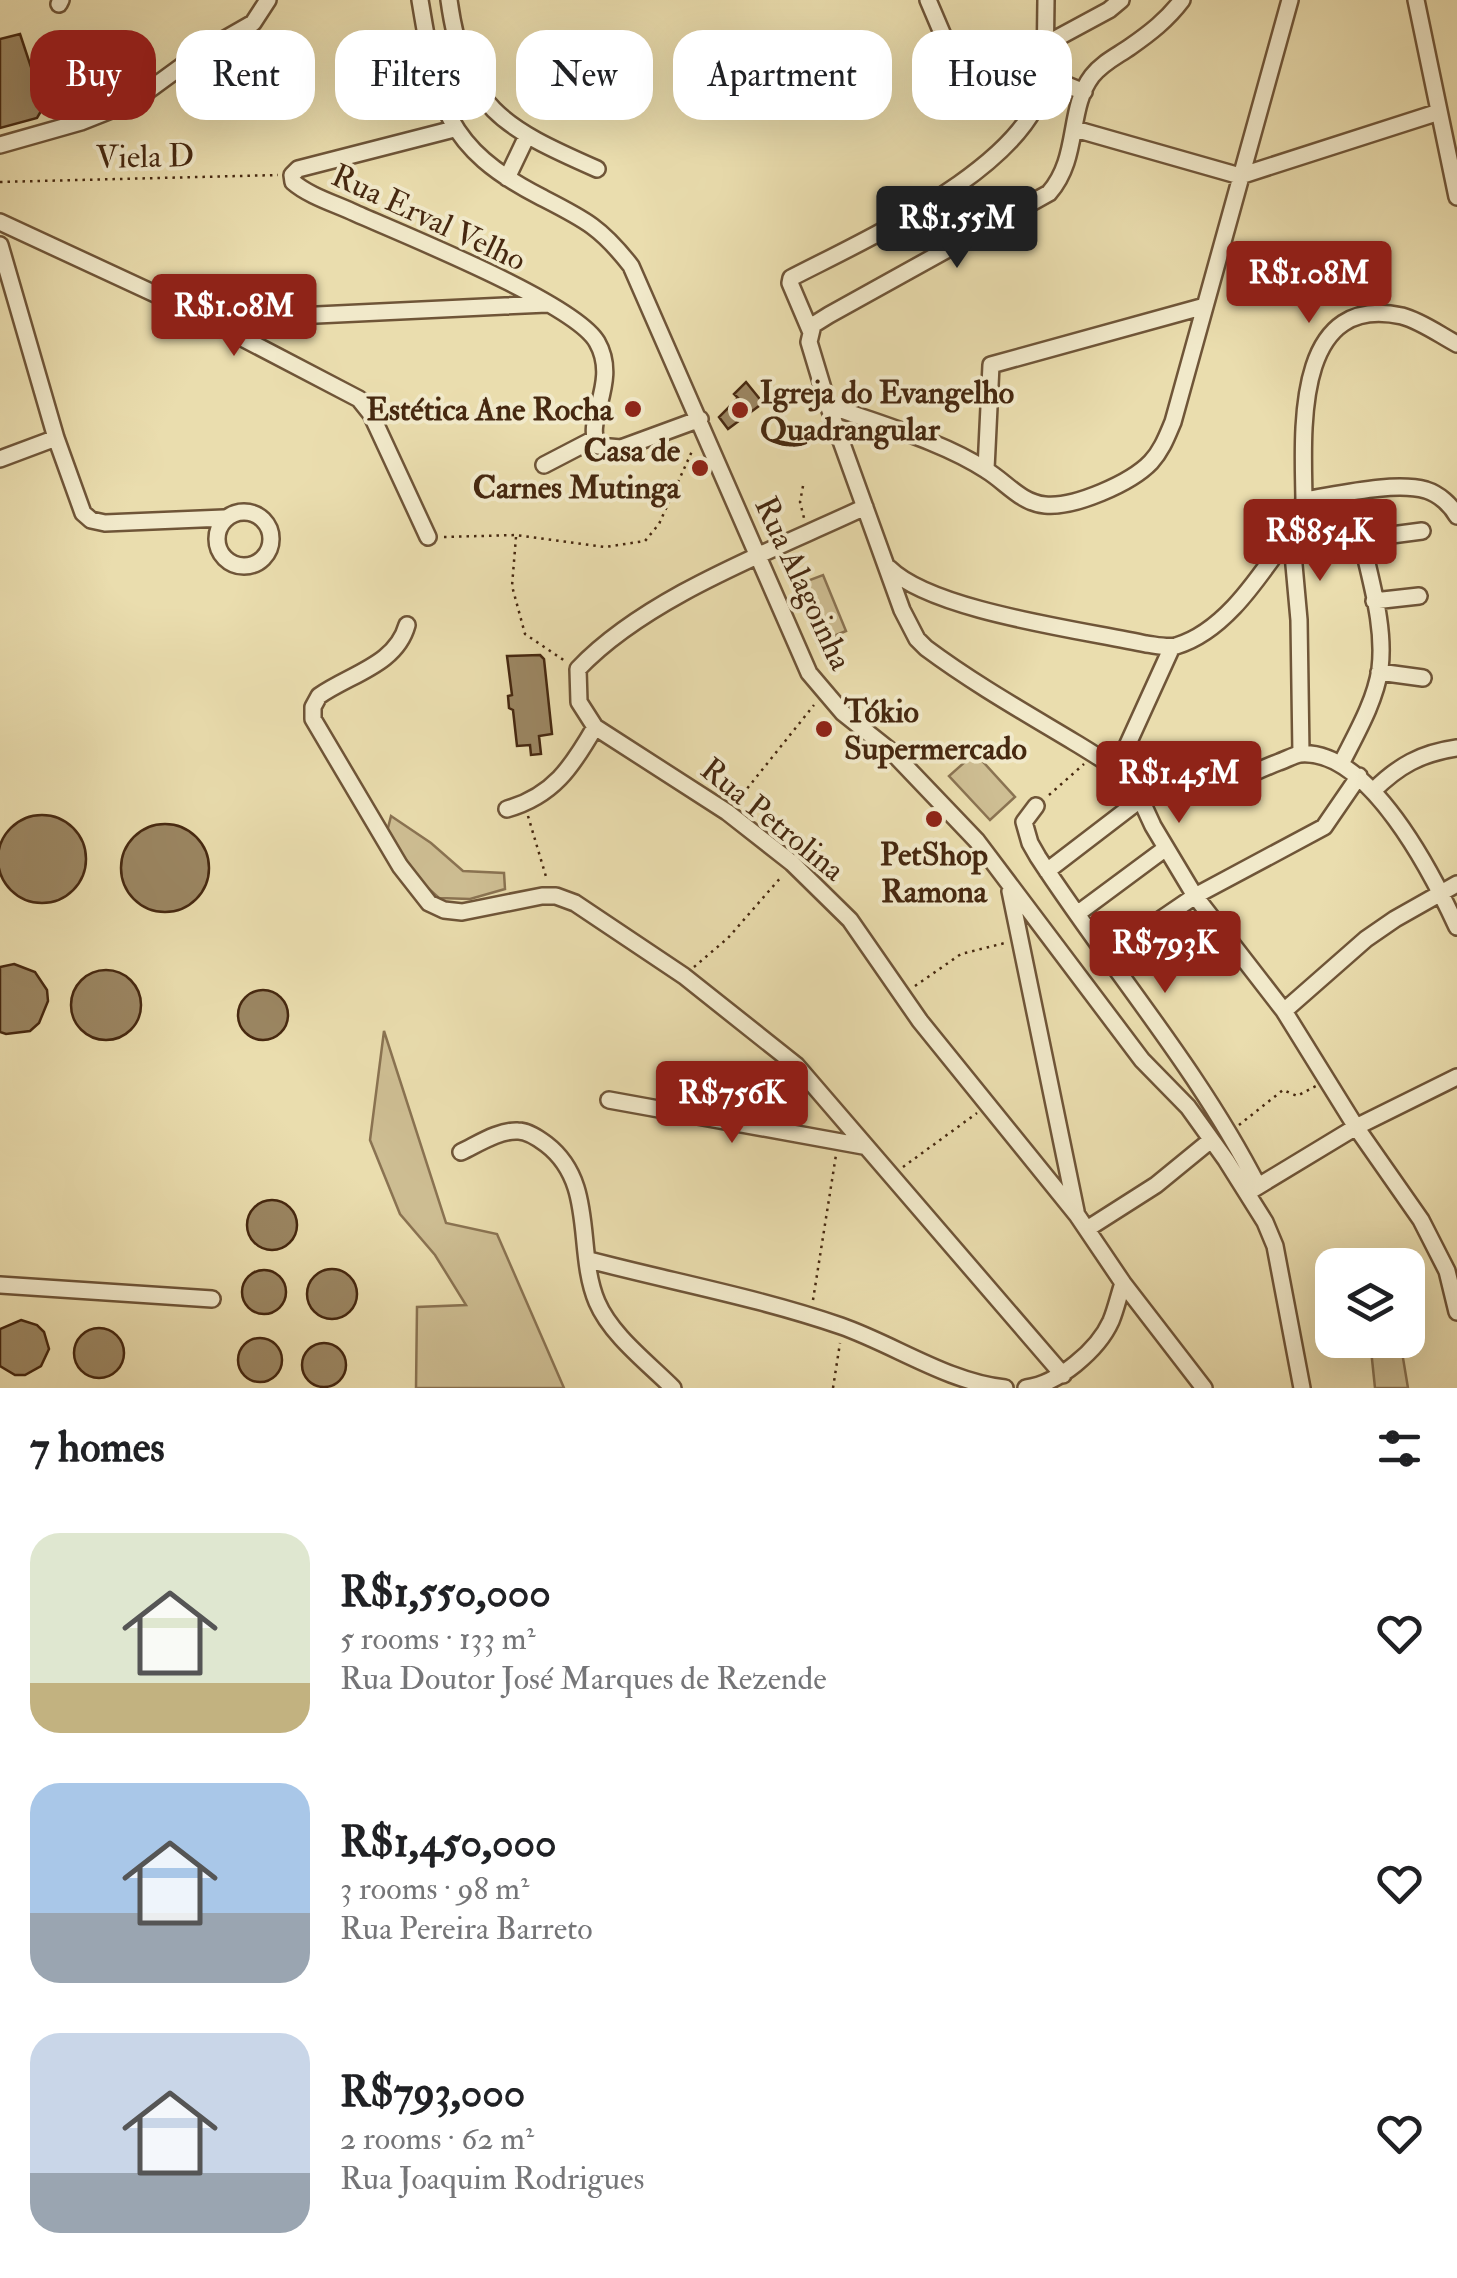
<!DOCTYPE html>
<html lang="en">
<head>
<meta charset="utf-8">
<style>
  :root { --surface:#fff; --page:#f2f2f2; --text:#202124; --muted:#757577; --accent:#8f2418 }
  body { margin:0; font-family:"IM FELL Double Pica",serif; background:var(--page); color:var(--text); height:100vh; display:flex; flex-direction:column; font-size:38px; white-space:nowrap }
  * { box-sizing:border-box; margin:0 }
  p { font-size:32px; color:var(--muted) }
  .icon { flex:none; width:55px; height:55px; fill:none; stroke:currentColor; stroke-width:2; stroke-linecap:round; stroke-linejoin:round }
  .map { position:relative; height:1388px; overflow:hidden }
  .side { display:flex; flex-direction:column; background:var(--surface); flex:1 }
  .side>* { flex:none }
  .hud { position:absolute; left:30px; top:30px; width:1398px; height:90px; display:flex; gap:20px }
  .buttons { position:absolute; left:1315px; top:1248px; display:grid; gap:20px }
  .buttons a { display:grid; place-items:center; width:110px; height:110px; border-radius:20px; background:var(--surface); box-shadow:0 10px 40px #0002; font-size:50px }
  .price { position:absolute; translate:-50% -85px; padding:0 22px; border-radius:10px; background:var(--accent); color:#fff; font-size:32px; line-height:65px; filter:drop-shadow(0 2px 5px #0008) }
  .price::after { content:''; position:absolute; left:50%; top:60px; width:30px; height:22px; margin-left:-15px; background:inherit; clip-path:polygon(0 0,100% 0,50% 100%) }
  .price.on { background:#222; color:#fff }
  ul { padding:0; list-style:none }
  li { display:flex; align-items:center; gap:30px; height:250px; padding:0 30px }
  li span { display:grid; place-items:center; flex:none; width:280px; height:200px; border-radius:30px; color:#555 }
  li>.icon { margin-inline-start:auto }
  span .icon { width:120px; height:120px; fill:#fffc; stroke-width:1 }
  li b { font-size:42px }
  h2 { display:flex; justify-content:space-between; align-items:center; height:120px; padding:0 30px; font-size:42px }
  .chip { padding:0 35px; border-radius:30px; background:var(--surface); box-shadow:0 10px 40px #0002; font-size:35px; line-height:90px }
  .chip.on { background:var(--accent); color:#fff }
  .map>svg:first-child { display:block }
</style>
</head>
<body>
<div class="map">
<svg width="1457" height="1388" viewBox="0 0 1457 1388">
  <rect width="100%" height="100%" fill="#eaddae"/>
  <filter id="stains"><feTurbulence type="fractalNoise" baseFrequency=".002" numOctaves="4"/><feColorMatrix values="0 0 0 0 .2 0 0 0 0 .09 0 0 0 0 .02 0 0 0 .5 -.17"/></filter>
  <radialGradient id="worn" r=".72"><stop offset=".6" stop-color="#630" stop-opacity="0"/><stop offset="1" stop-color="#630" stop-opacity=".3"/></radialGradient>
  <path fill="#cebe93" stroke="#8a7352" stroke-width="2.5" d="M823,575l23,56 -29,12 -23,-57z
    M975,753l40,44 -25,23 -41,-44z
    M391,816l40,27 32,28 41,2 1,16 -35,10 -31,-1 -19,-17 -33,-49z
    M384,1031l62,192 51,11 67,154h-148l1,-81 49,-2 -31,-50 -35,-41 -30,-74z
    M1370,1340h30l8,48h-33z"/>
  <path fill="#9b8662" stroke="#462810" stroke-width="2.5" d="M20,34l24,72 -7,12 -37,10v-89z
    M746,382l17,21 -35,26 -9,-12 19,-19 -4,-4z
    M540,655l4,4 8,75 -13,2 2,18 -10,1 -1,-10 -13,1 -4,-36 -4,-2 -1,-12 4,-1 -5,-39z
    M-2 859a44 44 0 1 1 88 0a44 44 0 1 1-88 0Z
    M121 868a44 44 0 1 1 88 0a44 44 0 1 1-88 0Z
    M14,964l21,8 12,18 1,11 -9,22 -9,8 -24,3 -6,-2v-65z
    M71 1005a35 35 0 1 1 70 0a35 35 0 1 1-70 0Z
    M238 1015a25 25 0 1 1 50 0a25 25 0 1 1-50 0Z
    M247 1225a25 25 0 1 1 50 0a25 25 0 1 1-50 0Z
    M307 1294a25 25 0 1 1 50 0a25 25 0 1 1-50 0Z
    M242 1292a22 22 0 1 1 44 0a22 22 0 1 1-44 0Z
    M21,1320l16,5 7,7 5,17 -8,17 -16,9h-10l-15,-9v-37z
    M74 1353a25 25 0 1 1 50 0a25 25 0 1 1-50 0Z
    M238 1360a22 22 0 1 1 44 0a22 22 0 1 1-44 0Z
    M302 1365a22 22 0 1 1 44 0a22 22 0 1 1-44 0Z"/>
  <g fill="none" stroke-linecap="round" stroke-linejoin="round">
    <defs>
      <path id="minor" d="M420,0c17,102 23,147 121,197 43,22 60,30 90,69l178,407 34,40 49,39 85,89 165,219 46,47 38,53 39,62 10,24 27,142
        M449,0c15,108 55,128 148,169
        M928,0l20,47 10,12 86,31
        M1046,0l-1,76 39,16
        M1182,0c-15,20 -32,33 -52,47 -13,9 -28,16 -38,29 -25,33 -12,82 -43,117l-220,122 -16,10 -4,17 19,63 74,205 15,29 9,9c47,35 98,64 148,94 29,17 62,42 95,49 39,7 75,-16 110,-29 6,-2 15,-7 21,-8 69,-6 133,121 157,173
        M1416,0l41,197
        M59,4l2,-4
        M1046,44l63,-34 12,-10
        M454,129l-156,40 -6,6 1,7c16,14 43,22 62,31 49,22 220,90 242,129 23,40 -14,79 1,104l23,2 79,-29
        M1075,129l165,47 199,-64
        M0,145l81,-23 53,-21 63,-46 56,-32 15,-23
        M507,178l20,-42
        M0,222l181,84 178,93 12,15 57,123
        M0,245l56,193 27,75 8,7 14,3 119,-5
        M211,320l336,-16
        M810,330l-20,-47 1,-5c71,-37 245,-114 254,-202
        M828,405c50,19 114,36 158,65 20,12 35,33 59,35 29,3 86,-22 106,-43 11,-12 16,-26 22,-40l117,-422
        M0,459l56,-21
        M544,465l50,-26
        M986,469l5,-104 214,-59
        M1304,500c-1,-68 -11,-208 98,-184 19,5 38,19 55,28
        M865,507c-91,43 -218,89 -287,162l1,33 16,25 132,85 65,51 58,57 70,101 157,194 46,68 81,105
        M217 539a27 27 0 1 1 54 0a27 27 0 1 1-54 0Z
        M1361,539l61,-8
        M889,568c43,43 193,62 257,76 9,1 21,4 30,2 51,-15 86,-74 115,-114
        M1374,601l45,-5
        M407,625c-11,40 -57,49 -88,71l-6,11v12l87,147 29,37 15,7 18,2 80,-16h14l19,7 109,73 112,89 267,310
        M1379,672l44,6
        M1301,754l-2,-134 -8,-88 13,-32c33,-5 90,-19 122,-10 13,4 25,15 31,26
        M1341,764c15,-30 34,-62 39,-95 6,-49 -14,-100 -22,-148
        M1117,768l55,-121
        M1129,774l24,52 42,70 89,115 72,116 65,93 26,51 10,41
        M1373,791c25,-25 48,-38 84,-43
        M1036,806l-12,16 6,21 8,14c73,112 159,210 220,329
        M507,809c46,-13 65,-42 88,-82
        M1047,871l94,-72
        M1010,891l66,320
        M1077,914l89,-66
        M1107,956l88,-60 129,-69 35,-51
        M1284,1011l82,-72 29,-20 62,-35
        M609,1100l254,46
        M461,1152c17,-8 38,-22 57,-21 10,0 20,7 28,13 51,39 29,106 51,158 14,33 51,61 76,86
        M1252,1190l104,-63 101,-50
        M1087,1229l69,-44 55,-45
        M589,1260c84,22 171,38 252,66 54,19 107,56 164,62
        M0,1285l212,14
        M1026,1388c32,-4 72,-38 85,-67 5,-12 8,-26 12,-38"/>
    </defs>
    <use href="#minor" stroke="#6f5538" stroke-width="20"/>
    <path stroke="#462810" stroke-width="2.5" stroke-dasharray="2.5 5" stroke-linecap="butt" d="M0,182l278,-7
      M803,486l-3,16 4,16
      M444,537l72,-2 89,12 40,-6 14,-17 34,-75
      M516,537l-4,49 13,48 40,27
      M1049,795l35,-31
      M738,800l76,-95
      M528,816l19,64
      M694,967l34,-29 54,-62
      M915,986l46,-32 44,-11
      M1239,1125l44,-35 14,6 19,-10
      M903,1167l74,-54
      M813,1300l23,-145
      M833,1388l7,-45"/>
    <use href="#minor" stroke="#f1e9ca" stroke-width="15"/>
  </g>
  <g fill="#8f2418" stroke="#f1e9ca" stroke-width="4">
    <circle cx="633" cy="409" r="10"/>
    <circle cx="740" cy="410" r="10"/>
    <circle cx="700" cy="468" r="10"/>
    <circle cx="824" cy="729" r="10"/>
    <circle cx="934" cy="819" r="10"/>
  </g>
  <g text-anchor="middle" stroke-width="8" stroke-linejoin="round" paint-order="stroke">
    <g font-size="32" fill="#462810" stroke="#f1e9ca">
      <text transform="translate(145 156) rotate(-1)" y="11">Viela D</text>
      <text transform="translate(429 217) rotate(25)" y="11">Rua Erval Velho</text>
      <text transform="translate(804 583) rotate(65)" y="11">Rua Alagoinha</text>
      <text transform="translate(773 819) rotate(39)" y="11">Rua Petrolina</text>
    </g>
    <g font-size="32" font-weight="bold" fill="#462810" stroke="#f1e9ca" text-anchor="start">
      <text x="760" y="403">Igreja do Evangelho<tspan x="760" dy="37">Quadrangular</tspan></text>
      <text x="613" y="420" text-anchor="end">Estética Ane Rocha</text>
      <text x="680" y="461" text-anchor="end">Casa de<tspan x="680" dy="37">Carnes Mutinga</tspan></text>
      <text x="844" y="722">Tókio<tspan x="844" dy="37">Supermercado</tspan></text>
      <text x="934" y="865" text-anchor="middle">PetShop<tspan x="934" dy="37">Ramona</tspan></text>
    </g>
  </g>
  <rect width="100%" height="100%" filter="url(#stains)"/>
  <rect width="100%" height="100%" fill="url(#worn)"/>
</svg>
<div class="buttons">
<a><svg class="icon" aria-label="layers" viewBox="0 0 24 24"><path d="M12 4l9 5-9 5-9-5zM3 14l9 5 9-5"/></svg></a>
</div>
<b class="price on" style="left:957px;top:271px">R$1.55M</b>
<b class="price" style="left:1309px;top:326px">R$1.08M</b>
<b class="price" style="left:234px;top:359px">R$1.08M</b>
<b class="price" style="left:1320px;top:584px">R$854K</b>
<b class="price" style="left:1179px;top:826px">R$1.45M</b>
<b class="price" style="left:1165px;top:996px">R$793K</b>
<b class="price" style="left:732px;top:1146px">R$756K</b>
<div class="hud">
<a class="chip on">Buy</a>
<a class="chip">Rent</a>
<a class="chip">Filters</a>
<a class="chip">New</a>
<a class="chip">Apartment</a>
<a class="chip">House</a>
</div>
</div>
<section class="side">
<h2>7 homes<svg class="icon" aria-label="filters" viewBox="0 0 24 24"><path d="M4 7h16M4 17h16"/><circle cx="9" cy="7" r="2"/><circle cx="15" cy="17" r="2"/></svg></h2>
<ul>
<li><span style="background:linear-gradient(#dfe7d0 75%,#c2b280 0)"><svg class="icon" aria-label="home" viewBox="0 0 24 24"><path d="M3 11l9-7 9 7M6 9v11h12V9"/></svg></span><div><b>R$1,550,000</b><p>5 rooms · 133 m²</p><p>Rua Doutor José Marques de Rezende</p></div><svg class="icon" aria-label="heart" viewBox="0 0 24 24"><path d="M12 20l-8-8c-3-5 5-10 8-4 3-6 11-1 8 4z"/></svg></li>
<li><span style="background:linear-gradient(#a9c7e8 65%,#9aa5b1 0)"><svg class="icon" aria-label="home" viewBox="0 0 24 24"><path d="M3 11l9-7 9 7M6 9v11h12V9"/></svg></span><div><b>R$1,450,000</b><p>3 rooms · 98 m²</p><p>Rua Pereira Barreto</p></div><svg class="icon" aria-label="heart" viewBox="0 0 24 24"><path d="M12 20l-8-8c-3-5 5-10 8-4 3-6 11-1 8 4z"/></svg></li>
<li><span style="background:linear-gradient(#c9d6e8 70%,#9aa5b1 0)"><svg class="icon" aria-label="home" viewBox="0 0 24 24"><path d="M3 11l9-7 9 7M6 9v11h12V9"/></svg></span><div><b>R$793,000</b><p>2 rooms · 62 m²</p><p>Rua Joaquim Rodrigues</p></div><svg class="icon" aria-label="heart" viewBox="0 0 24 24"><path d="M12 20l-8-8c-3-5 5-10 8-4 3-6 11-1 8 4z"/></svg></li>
</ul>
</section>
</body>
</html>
